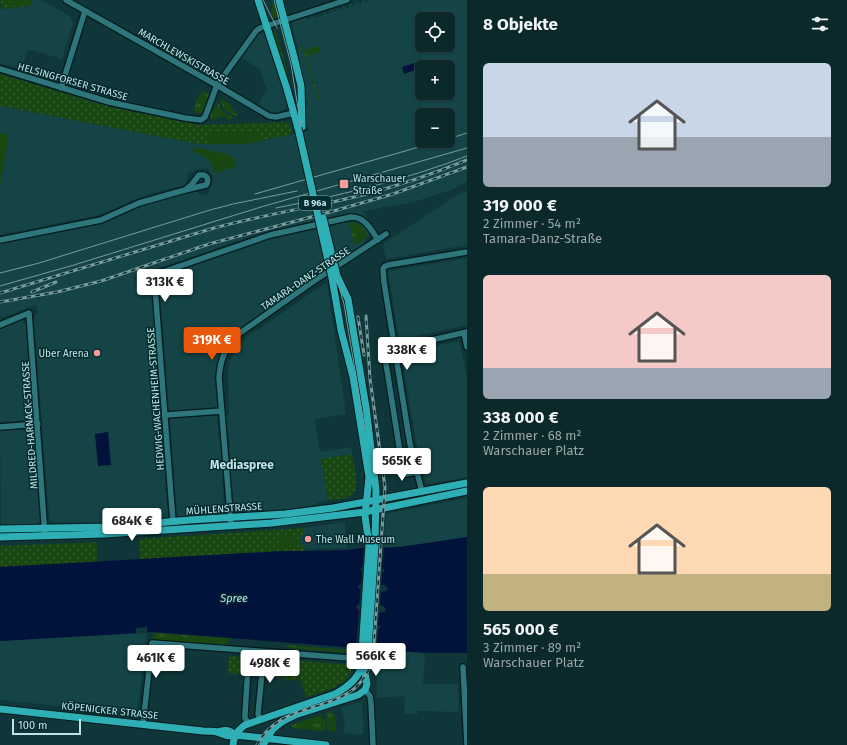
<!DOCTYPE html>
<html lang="de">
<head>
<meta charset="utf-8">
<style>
  :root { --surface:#0b282a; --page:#143032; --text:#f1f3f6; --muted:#9aa6a8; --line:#2b4447; --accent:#ea580c }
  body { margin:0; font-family:"Fira Sans",sans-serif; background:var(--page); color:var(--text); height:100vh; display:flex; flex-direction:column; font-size:15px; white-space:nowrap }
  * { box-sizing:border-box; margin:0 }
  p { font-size:13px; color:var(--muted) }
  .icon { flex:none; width:22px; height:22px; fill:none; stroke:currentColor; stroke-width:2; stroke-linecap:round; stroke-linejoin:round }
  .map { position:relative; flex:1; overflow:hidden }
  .side { display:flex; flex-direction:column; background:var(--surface); width:380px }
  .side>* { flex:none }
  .controls { position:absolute; left:415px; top:12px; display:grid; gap:8px }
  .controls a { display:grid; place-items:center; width:40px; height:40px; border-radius:6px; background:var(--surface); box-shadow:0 1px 3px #0004,0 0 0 1px var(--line); font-size:20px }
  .scale { position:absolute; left:12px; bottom:10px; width:69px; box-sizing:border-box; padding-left:4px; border:2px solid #c1e3e5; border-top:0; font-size:11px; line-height:14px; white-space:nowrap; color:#c1e3e5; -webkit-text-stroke:3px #032c2e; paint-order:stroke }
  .price { position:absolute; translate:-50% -34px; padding:0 9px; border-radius:4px; background:#fff; color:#222; font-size:13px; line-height:26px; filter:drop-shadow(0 1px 2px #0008) }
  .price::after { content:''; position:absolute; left:50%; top:24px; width:12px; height:9px; margin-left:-6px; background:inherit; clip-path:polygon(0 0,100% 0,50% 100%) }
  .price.current { background:var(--accent); color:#fff }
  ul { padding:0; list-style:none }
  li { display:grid; align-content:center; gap:8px; height:212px; padding:0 16px }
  li span { display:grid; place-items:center; height:124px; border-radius:6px; color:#555 }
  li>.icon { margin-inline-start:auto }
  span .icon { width:72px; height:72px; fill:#fffc; stroke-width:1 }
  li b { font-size:17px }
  h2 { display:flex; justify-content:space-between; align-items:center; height:48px; padding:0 16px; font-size:17px }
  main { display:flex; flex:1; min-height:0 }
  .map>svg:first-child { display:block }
</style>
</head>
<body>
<main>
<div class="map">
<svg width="467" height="745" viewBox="0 0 467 745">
  <defs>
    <pattern id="grass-tufts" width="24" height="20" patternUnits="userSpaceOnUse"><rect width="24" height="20" fill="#194711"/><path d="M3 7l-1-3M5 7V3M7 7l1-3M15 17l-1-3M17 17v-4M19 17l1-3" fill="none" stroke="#396134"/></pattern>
    <pattern id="park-dots" width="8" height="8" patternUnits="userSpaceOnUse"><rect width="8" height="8" fill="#194711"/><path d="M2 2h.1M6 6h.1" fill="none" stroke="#396134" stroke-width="1.8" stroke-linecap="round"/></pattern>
  </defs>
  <rect width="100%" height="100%" fill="#0f3638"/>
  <path fill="#144446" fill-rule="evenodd" d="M33,0h9l28,16 3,7 -11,36 -34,-10 -6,20 -22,-6v-54l29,-3z
    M362,0h2l1,2 4,-2h98v181l-13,8 -40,13 -51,9 13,20 -10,7 -2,7 -74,48 -53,38 -9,9 -9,16 -4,19h-1l4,31 -2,3h-12l-2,2v-1h-8l-2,2v-2l-7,1 -3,1v-1l-12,1 -1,-1 -10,-134 98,-33 7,-12 -130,45 2,8 14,6 2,3 16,222 -3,3 -4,1 -2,-2 -29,2 -2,2 -19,1 -58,-1 -2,-5 -15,-196 1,-5 3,-3 -2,-8 -36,13v-74l101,-21 35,-15 41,-13 19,-4 5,4 2,-1 5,1 1,-6 4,-8v-5l-5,-7h-13l-2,3h-4l-3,13 -26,6 -22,7 -34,15 -10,3 -94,19v-129l199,38h47l63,-13 -1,-6 -3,1v-15l2,-8 -10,-58 -5,-22 2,-2 13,-4 1,3 3,-1 -1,-3 2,-1 2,3 10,-3 -1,-3 2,-1 1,3 5,-1 -1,-4h2l1,3 4,-1 -1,-3 2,-1 1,3 4,-1 -1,-4h2l1,3 4,-1v-4h2l1,3 4,-1 -1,-4h2l1,3 4,-1zM422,19h26v26h-26zM422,67h26v26h-26zM422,115h26v26h-26z
    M263,32l2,3h1l18,52 4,18 -4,5 -5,3h-6l-15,-8 9,-16 -3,-7 -4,-12 -18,-12 16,-24z
    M467,191v54l-81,14 -3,-15 74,-49z
    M467,258v67l-68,15 -11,-69z
    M327,282l19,132 -31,5 5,33 31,-5 1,7 -31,5 7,41 -9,2 -3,3 -27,4 -51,3 -4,-4 -1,-4 -4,-46 1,-1v-7h-2v-2l2,-1 -1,-7h-1v-2l1,-1 -1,-7h-1v-2l1,-1v-7h-2v-3l3,-4 -1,-43 2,-10 8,-14 9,-9z
    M21,319l3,2 2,3 7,94 -3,2 -30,2v-93l16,-7 1,-2z
    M459,341l8,36v100l-37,7 -4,-1 -10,-42 -15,-88z
    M212,414h4l2,3 1,3h-2l1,8h1v2h-1l1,8h1l2,22h-2l1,8h1l2,43 -5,4 -40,2 -2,-3 -7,-94 3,-3h2v1h8v-1l2,1 7,-1 1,-1h2v1l7,-1v-1h2l1,1h7z
    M32,429l2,3 6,89 -5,4 -34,1 -1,-95z
    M467,498v39l-43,7 -41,4 3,-34z
    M345,522l2,26 -42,1 -1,-3h-3l-1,-10 3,-1v-7z
    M147,633l-10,81 -137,-14v-59z
    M377,649l48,4 -2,31h35l1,28 -42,-1v4l-13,-2 1,-17 -28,2z
    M359,702l3,2 2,29 -3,2 -18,-2 2,-12 -4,-13z"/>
  <path fill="url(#grass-tufts)" d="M273,0l5,18 -4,1 -3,-6z
    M275,31l8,23 7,30 -19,-52z
    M303,45l4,8 2,-1 -1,-3 11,-3 1,6 -14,4 15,46 -2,-1 -17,-53z
    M203,91l6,3 -7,18 -3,2 -5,-3c1,-7 3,-15 9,-20z
    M222,99l9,6v2l8,9c-9,0 -16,-7 -19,-15z
    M218,103l5,9 11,6 -6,2 -3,-4 -13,4 -2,-6z
    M349,222c9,0 14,4 18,12l-1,4 -12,7z
    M353,506v3l-68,10 -44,3v-2z
    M155,633l74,5 -1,8 -66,-4 -10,-2z
    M287,645l62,5v3l-62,-5z
    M333,711l3,10 -1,11 -8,-2v-13h1l-3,-4z
    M321,715l1,4 3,-1 1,11h-2v2l-32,-3 -1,-3z"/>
  <path fill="url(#park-dots)" d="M0,0h33l-3,6 -28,3z
    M0,74l110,33 89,18 90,-3 3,12 -46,10h-47l-199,-38z
    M352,454c2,12 10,36 -2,42 -6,4 -16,3 -22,4l-7,-41z
    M303,528l1,7 -4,1 1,10h3l1,5h-22l-143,8 -1,-20z
    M97,542v20l-97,5v-21z
    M229,656l15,1 -1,18 -15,-2z
    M267,658l86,7c-2,21 -31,27 -47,32l-6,-18 -15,2v-3l-19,-2z"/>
  <path fill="#194711" d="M10,0h16l1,4 -16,3z
    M208,131l50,2v8l-12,3h-39z
    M0,133l9,2 -9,51z
    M193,147l39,8v3l4,1 -1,8 -19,6c-6,-11 -10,-18 -23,-21z
    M297,537l1,9 -19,1 -1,-9z"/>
  <path fill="#01133b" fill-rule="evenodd" d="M417,62l2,7 -15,5 -2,-7z
    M108,432l3,33 -13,1 -3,-32z
    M467,537v116h-42l-69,-5 -202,-16 -154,9v-74l283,-16h22l44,-1 11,-2 40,-1zM362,568l22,1 -1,4 -21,-2 -2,-2zM361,584l23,1 4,4 -2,2 -26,-1 -2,-4zM359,604l21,2 6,4 -7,2 -20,-1 -3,-4z"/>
  <path fill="#0f3638" d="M364,546h20l-2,23 3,2 -3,2 -1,12 5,1 2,3 -2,2 -5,1 -1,13 4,1 2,4 -2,2 -5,1 -1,12 3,2 -3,2 -1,21 -21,-1z
    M147,627v6l-11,1v-6z"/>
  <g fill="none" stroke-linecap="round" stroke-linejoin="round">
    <defs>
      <path id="minor" d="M66,0l154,87 49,29 7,1 18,-4
        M0,69l109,33 76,16 16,2 4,-3 12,-32 39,-54 4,-3 87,-28
        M61,88l24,-77
        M199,175h5c4,2 5,6 2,10l-21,5 7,-6z
        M0,240l101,-20 38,-17 46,-13
        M0,325l29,-12 16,223
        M464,333l3,14
        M166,415l56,-4
        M0,427l38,-3
        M417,472l-11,2 -3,-3 -19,-120 83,-19
        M422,492l-12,-48 -26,-162 -1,-13 1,-2 4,-2 79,-13
        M173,522l-19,-247 116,-40 81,-18c14,0 20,12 27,23
        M231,525l-12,-147c1,-18 7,-34 21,-45l74,-52 72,-47
        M463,667l4,77
        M365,690l5,6 1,7 2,42
        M260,719l-2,-5 6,-62
        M248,723l-3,-5v-4l4,-63
        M143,724l9,-81 210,16"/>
      <path id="major" d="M258,0l29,89 11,39
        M279,0l15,57 7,29 1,41
        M0,529l109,-2 81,-7 95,-6 48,-6 134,-25
        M0,537l105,-3 167,-11 93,-11 102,-21
        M0,709l203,22c4,0 10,0 14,1 8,3 10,5 18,3l91,10
        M217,732c8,-2 11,-3 18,3
        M233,745c1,-10 4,-14 12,-20l90,-31c11,-6 23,-14 26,-27l8,-122 -4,-29 4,-39 -16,-100 -12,-47 -9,-52
        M263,745l10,-16 10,-8 12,-6 63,-20 7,-5 2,-6 -3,-16 4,-18 7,-104 1,-56 -10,-83 -18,-108 -11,-23"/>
    </defs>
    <use href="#minor" stroke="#051b1d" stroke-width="8"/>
    <use href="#major" stroke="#051b1d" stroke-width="9"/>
    <use href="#minor" stroke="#2d777c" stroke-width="5.5"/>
    <use href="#major" stroke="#2eaeb5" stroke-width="7"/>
    <path stroke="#789c9e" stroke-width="1" d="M263,0l14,28
      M274,0l17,64 10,63 35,149 8,28 21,126
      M448,139l19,-6
      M255,194l185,-53
      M276,208c66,-13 129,-28 191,-52
      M0,273l39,-10 171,-53 23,-6 64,-13
      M0,286l74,-21 187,-58 206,-59"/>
    <defs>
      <path id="rail" d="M32,292l24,-10
        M0,293l214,-65c49,-13 99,-21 149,-33 35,-9 70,-21 104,-35
        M0,302l57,-10 44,-11 108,-37 121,-32 63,-18 74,-27
        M358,317l6,38
        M257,745c28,-53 100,-24 116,-88l12,-170 -15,-108 -4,-63"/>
    </defs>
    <use href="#rail" stroke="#789c9e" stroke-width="3"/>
    <use href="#rail" stroke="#032c2e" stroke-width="1.5" stroke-dasharray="4.5" stroke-linecap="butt"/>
    <defs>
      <path id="major-bridge" d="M298,128l34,150
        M323,218l14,58"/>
    </defs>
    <use href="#major-bridge" stroke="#051b1d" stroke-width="9" stroke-linecap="butt"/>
    <use href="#major-bridge" stroke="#2eaeb5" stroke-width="7"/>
  </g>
  <g fill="#f59b9a" stroke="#032c2e" stroke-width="1.5">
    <rect x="339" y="179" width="10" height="10" rx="2"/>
    <circle cx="97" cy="353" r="4"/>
    <circle cx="308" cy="539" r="4"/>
  </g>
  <g text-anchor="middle" stroke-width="3" stroke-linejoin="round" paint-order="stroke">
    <rect fill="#032c2e" stroke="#88acae" stroke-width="1" x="299" y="196" width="32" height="14" rx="3"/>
    <g font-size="9" font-weight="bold" fill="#c1e3e5">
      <text x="315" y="206">B 96a</text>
    </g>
    <g font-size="10" fill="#c1e3e5" stroke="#032c2e">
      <text transform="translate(184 56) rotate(30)" y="4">MARCHLEWSKISTRASSE</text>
      <text transform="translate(73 81) rotate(16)" y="4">HELSINGFORSER STRASSE</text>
      <text transform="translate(305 278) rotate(-34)" y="4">TAMARA-DANZ-STRASSE</text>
      <text transform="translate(155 399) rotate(-94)" y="4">HEDWIG-WACHENHEIM-STRASSE</text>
      <text transform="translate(29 425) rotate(-94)" y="4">MILDRED-HARNACK-STRASSE</text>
      <text transform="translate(224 508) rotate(-4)" y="4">MÜHLENSTRASSE</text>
      <text transform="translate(110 710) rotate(6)" y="4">KÖPENICKER STRASSE</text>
    </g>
    <g font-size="10" fill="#c1e3e5" stroke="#032c2e" text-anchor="start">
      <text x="353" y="182">Warschauer<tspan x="353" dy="12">Straße</tspan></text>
      <text x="89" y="357" text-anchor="end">Uber Arena</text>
      <text x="316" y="543">The Wall Museum</text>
    </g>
    <g font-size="11" font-style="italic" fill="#cad7ed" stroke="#032c2e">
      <text x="234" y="602">Spree</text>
    </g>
    <g font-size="12" font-weight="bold" fill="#c1e3e5" stroke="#032c2e">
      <text x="242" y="469">Mediaspree</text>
    </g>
  </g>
</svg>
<div class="controls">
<a><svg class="icon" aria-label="locate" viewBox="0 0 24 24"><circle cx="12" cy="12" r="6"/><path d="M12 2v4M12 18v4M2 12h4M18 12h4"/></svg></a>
<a>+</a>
<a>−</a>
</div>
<div class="scale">100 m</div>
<b class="price" style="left:165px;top:303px">313K €</b>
<b class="price current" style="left:212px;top:361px">319K €</b>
<b class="price" style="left:407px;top:371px">338K €</b>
<b class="price" style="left:402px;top:482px">565K €</b>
<b class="price" style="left:132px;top:542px">684K €</b>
<b class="price" style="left:376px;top:677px">566K €</b>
<b class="price" style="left:156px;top:679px">461K €</b>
<b class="price" style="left:270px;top:684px">498K €</b>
</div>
<section class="side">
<h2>8 Objekte<svg class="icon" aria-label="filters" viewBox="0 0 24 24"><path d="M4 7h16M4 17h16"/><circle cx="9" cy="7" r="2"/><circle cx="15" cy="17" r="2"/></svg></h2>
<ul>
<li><span style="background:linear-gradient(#c9d6e8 60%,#9aa5b1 0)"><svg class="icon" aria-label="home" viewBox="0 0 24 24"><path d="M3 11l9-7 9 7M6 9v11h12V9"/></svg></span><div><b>319 000 €</b><p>2 Zimmer · 54 m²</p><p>Tamara-Danz-Straße</p></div></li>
<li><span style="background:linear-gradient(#f6c9c9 75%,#9aa5b1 0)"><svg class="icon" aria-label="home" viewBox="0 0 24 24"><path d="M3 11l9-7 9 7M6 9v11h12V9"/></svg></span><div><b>338 000 €</b><p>2 Zimmer · 68 m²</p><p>Warschauer Platz</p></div></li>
<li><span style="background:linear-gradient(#ffd9b3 70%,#c2b280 0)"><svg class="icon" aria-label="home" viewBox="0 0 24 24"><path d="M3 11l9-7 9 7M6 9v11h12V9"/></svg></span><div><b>565 000 €</b><p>3 Zimmer · 89 m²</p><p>Warschauer Platz</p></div></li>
</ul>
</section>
</main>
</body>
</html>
